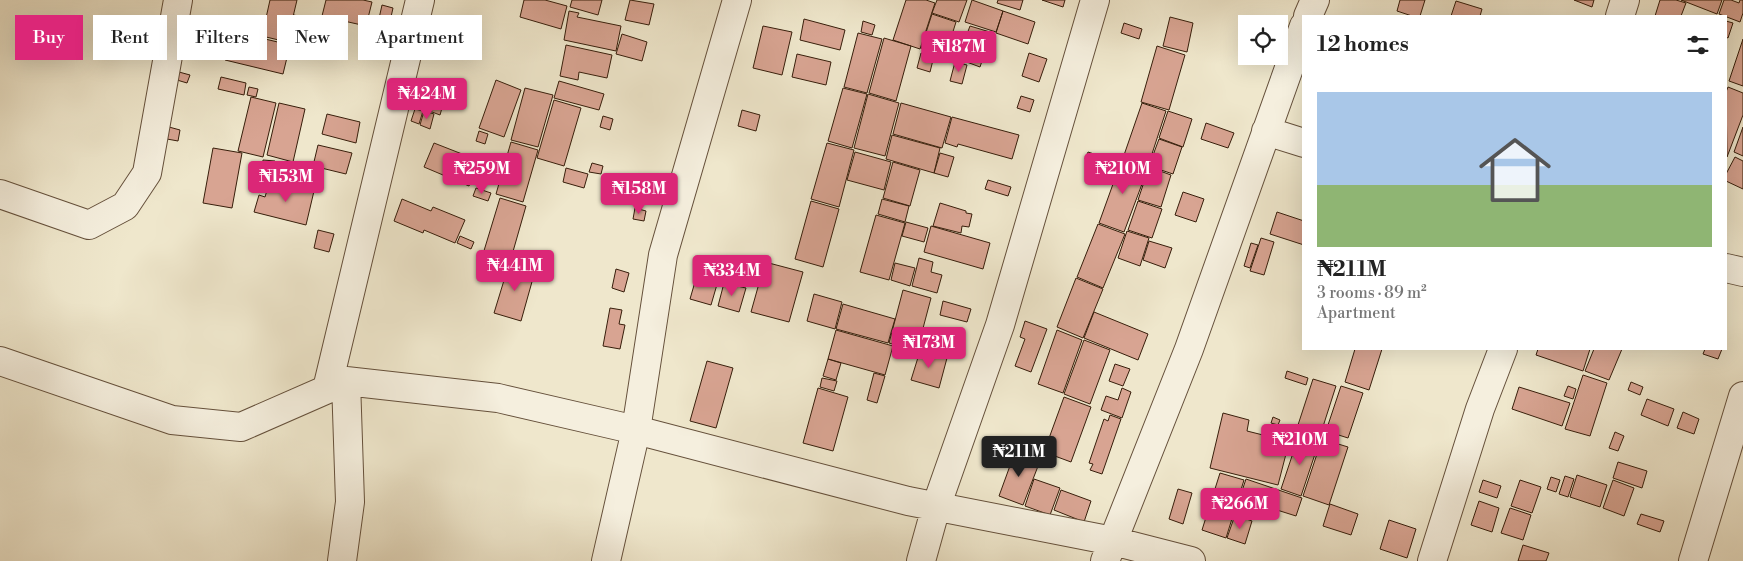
<!DOCTYPE html>
<html lang="en">
<head>
<meta charset="utf-8">
<style>
  :root { --surface:#fff; --page:#f2f2f2; --text:#222; --muted:#767676; --accent:#db2777 }
  body { margin:0; font-family:"Libre Bodoni",serif; background:var(--page); color:var(--text); height:100vh; display:flex; flex-direction:column; font-size:19px; white-space:nowrap }
  * { box-sizing:border-box; margin:0 }
  p { font-size:16px; color:var(--muted) }
  .icon { flex:none; width:28px; height:28px; fill:none; stroke:currentColor; stroke-width:2; stroke-linecap:round; stroke-linejoin:round }
  .map { position:relative; flex:1; overflow:hidden }
  .side { position:absolute; left:1302px; top:15px; width:425px; height:335px; display:flex; flex-direction:column; background:var(--surface); border-radius:0px; box-shadow:0 5px 20px #0002 }
  .side>* { flex:none }
  .guide { position:absolute; left:15px; top:15px; width:475px; height:45px; display:flex; gap:10px }
  .tools { position:absolute; left:1238px; top:15px; display:grid; gap:10px }
  .tools a { display:grid; place-items:center; width:50px; height:50px; border-radius:0px; background:var(--surface); box-shadow:0 5px 20px #0002; font-size:25px }
  .price { position:absolute; translate:-50% -42px; padding:0 11px; border-radius:5px; background:var(--accent); color:#fff; font-size:16px; line-height:32px; filter:drop-shadow(0 1px 2px #0008) }
  .price::after { content:''; position:absolute; left:50%; top:30px; width:15px; height:11px; margin-left:-8px; background:inherit; clip-path:polygon(0 0,100% 0,50% 100%) }
  .price.on { background:#222; color:#fff }
  ul { padding:0; list-style:none }
  li { display:grid; align-content:center; gap:10px; height:265px; padding:0 15px }
  li span { display:grid; place-items:center; height:155px; border-radius:0px; color:#555 }
  li>.icon { margin-inline-start:auto }
  span .icon { width:90px; height:90px; fill:#fffc; stroke-width:1 }
  li b { font-size:21px }
  h2 { display:flex; justify-content:space-between; align-items:center; height:60px; padding:0 15px; font-size:21px }
  .chip { padding:0 18px; border-radius:0px; background:var(--surface); box-shadow:0 5px 20px #0002; font-size:18px; line-height:45px }
  .chip.on { background:var(--accent); color:#fff }
  .map>svg:first-child { display:block }
</style>
</head>
<body>
<div class="map">
<svg width="1743" height="561" viewBox="0 0 1743 561">
  <rect width="100%" height="100%" fill="#efe7cc"/>
  <filter id="stains"><feTurbulence type="fractalNoise" baseFrequency=".004" numOctaves="4"/><feColorMatrix values="0 0 0 0 .2 0 0 0 0 .09 0 0 0 0 .02 0 0 0 .5 -.17"/></filter>
  <radialGradient id="worn" r=".72"><stop offset=".6" stop-color="#630" stop-opacity="0"/><stop offset="1" stop-color="#630" stop-opacity=".3"/></radialGradient>
  <path fill="#d8a492" stroke="#371e0b" d="M270,0h27l-10,42 -25,-6z
    M326,0h37l9,2 -6,24 -44,-10z
    M524,0h21l22,6 -6,23 -41,-12z
    M572,0h30l-4,15 -28,-8z
    M630,0l24,4 -5,21 -24,-5z
    M906,0h20l9,3 -15,46 -27,-9z
    M937,0h30l-8,22 -27,-9z
    M972,0l31,11 -7,21 -31,-10z
    M998,0h25l-3,10 -23,-7z
    M1042,0h23l-2,7z
    M1400,0h25l-5,16h-8l-15,-5z
    M1574,0h20l-2,7z
    M1660,0h16l10,3 -5,13h-26z
    M1681,0h41l-5,14z
    M1724,0h7l8,3 1,-3h3v13l-3,9 -21,-8z
    M1456,1l26,8 -2,7h-29z
    M382,5l11,3 -4,18 -11,-3z
    M569,11l10,2 -2,4 44,9 -5,25 -52,-11z
    M1003,11l32,11 -7,22 -32,-11z
    M932,14l24,8 -11,35 -24,-9z
    M294,15l15,4 -4,14 -15,-3z
    M1170,17l23,6 -6,29 -24,-6z
    M804,19l41,11 -5,20 -40,-10z
    M863,21l12,4 -3,10 -11,-3z
    M1726,21l7,2 -5,15 -2,-1z
    M1124,23l18,6 -3,10 -18,-6z
    M763,26l29,6 -10,43 -29,-7z
    M970,26l20,6 -5,17 -21,-7z
    M232,31l58,14 -7,29 -58,-14z
    M858,33l24,6 -15,54 -23,-6z
    M622,34l25,8 -5,19 -26,-7z
    M884,38l27,8 -15,55 -27,-8z
    M1743,39v47l-14,-5z
    M566,45l46,10 -5,23 -28,-6 -1,8 -18,-4z
    M1157,46l28,9 -16,55 -28,-8z
    M967,50l17,5 -4,12 -16,-6z
    M921,53l13,3 -4,16 -13,-4z
    M1029,53l18,6 -8,23 -17,-6z
    M797,54l34,8 -5,23 -34,-8z
    M955,62l12,3 -5,19 -12,-3z
    M179,72l11,3 -3,8 -10,-3z
    M221,77l25,6 -2,12 -26,-6z
    M496,80l25,10 -17,47 -25,-9z
    M559,81l45,13 -5,16 -45,-12z
    M420,86l8,3 -7,20 -9,-3z
    M249,87l9,2 -2,8 -9,-2z
    M1728,87l15,6v22l-16,42 -1,-65z
    M525,88l28,7 -15,52 -27,-7z
    M843,88l24,6 -15,54 -24,-7z
    M430,89l16,5 -6,21 -16,-6z
    M868,94l31,9 -14,53 -31,-8z
    M1021,96l13,4 -4,12 -13,-4z
    M251,97l25,6 -13,54 -25,-6z
    M554,100l27,8 -17,58 -27,-8z
    M279,103l26,6 -12,53 -26,-7z
    M901,103l50,14 -9,31 -49,-14z
    M1142,103l24,8 -18,55 -25,-8z
    M415,109l8,2 -4,13 -8,-3z
    M742,110l18,5 -4,16 -18,-5z
    M424,111l10,3 -4,15 -10,-4z
    M1168,111l24,8 -9,28 -24,-9z
    M327,114l33,8 -4,21 -34,-9z
    M603,116l10,3 -3,11 -10,-3z
    M952,117l67,18 -7,24 -54,-15 -1,3 -12,-4z
    M1206,123l28,10 -6,15 -27,-9z
    M169,127l11,3 -2,11 -11,-2z
    M1743,127v29l-9,-4z
    M479,131l9,3 -3,10 -9,-3z
    M892,135l48,13 -6,25 -48,-14z
    M1159,139l23,8 -9,27 -24,-8z
    M511,142l27,8 -15,52 -27,-8z
    M434,143l46,18 -11,25 -45,-19z
    M827,143l27,7 -15,57 -28,-8z
    M318,145l34,8 -6,21 -33,-8z
    M213,148l29,5 -10,55 -29,-5z
    M855,152l36,10 -7,28 -37,-10z
    M1088,152l9,3 -2,8 -10,-4z
    M940,153l14,4 -6,20 -14,-4z
    M1735,157l8,4v28l-17,-8v-7z
    M1122,159l26,9 -24,64 -25,-9z
    M263,160l12,1 -1,11 -12,-1z
    M893,162l27,8 -10,36 -27,-8z
    M592,163l11,3 -2,8 -12,-2z
    M1149,167l22,8 -10,32 -23,-7z
    M566,168l22,6 -4,14 -21,-6z
    M270,180l44,11 -8,34 -52,-13 5,-17 6,2z
    M988,180l23,7 -3,9 -23,-7z
    M476,188l15,5 -3,8 -15,-5z
    M1183,192l21,7 -8,23 -21,-7z
    M500,198l26,8 -16,56 -27,-8z
    M402,199l29,12 2,-4 32,13 -10,23 -31,-13 -1,3 -29,-12z
    M882,199l27,7 -4,16 -27,-8z
    M811,201l28,8 -16,58 -28,-8z
    M1138,201l24,8 -10,29 -24,-8z
    M940,203l26,8v2l6,1 -3,13 -7,-1 -1,7 -28,-7z
    M635,208l11,3 -2,10 -11,-2z
    M1277,212l27,9v24l-34,-11z
    M876,215l29,8 -16,57 -29,-8z
    M906,222l22,6 -4,14 -22,-6z
    M1098,224l27,10 -22,54 -26,-11z
    M931,226l59,17 -7,26 -59,-17z
    M318,230l16,4 -5,18 -15,-4z
    M1127,231l22,7 -9,28 -22,-8z
    M460,236l14,6 -3,7 -14,-6z
    M1261,238l13,4 -10,33 -14,-4z
    M1149,241l23,7 -7,20 -22,-8z
    M1251,243l7,2 -8,23 -6,-2z
    M919,258l14,4 -2,10 11,3 -5,18 -25,-7z
    M765,262l38,10 -14,50 -38,-10z
    M895,263l20,5 -5,18 -19,-6z
    M509,264l26,7 -14,50 -27,-8z
    M616,269l13,4 -5,19 -12,-4z
    M697,275l21,6 -7,24 -21,-6z
    M1076,278l27,11 -20,49 -26,-11z
    M724,283l22,5 -7,24 -21,-6z
    M903,290l28,8 -14,53 -28,-8z
    M814,294l28,8 -7,27 -28,-8z
    M943,301l28,8 -4,13 -27,-7z
    M843,304l52,15 -7,24 -52,-14z
    M610,308l12,2 -3,14 6,1 -5,24 -17,-3z
    M1094,312l54,22 -10,26 -54,-22z
    M1025,321l22,8 -16,43 -16,-6 10,-27 -5,-2z
    M836,330l57,16 -8,29 -57,-16z
    M1057,330l25,10 -19,53 -25,-9z
    M1084,340l26,10 -20,54 -26,-10z
    M1355,349h27l-13,41 -24,-8z
    M1538,349h52l-7,22 -47,-16z
    M1594,349h28l-13,31 -24,-9z
    M1705,349h17l-4,10 -15,-5z
    M920,351l27,7 -8,30 -28,-8z
    M828,359l13,4 -5,17 -13,-4z
    M707,361l26,7 -17,60 -26,-7z
    M1115,364l15,5 -7,17 -14,-5z
    M1287,371l21,7 -2,7 -21,-7z
    M874,373l11,3 -8,27 -10,-3z
    M1583,375l24,8 -17,53 -25,-7z
    M822,378l15,3 -3,10 -14,-4z
    M1313,379l23,7 -16,50 -23,-8z
    M1631,382l12,5 -3,8 -12,-5z
    M1341,386l22,7 -15,45 -22,-7z
    M1568,386l8,3 -3,10 -9,-3z
    M1519,387l51,16 -8,23 -50,-17z
    M818,388l30,9 -15,54 -30,-8z
    M1122,388l9,4 -9,26 -21,-8 5,-14 12,4z
    M1064,397l27,10 -20,55 -27,-10z
    M1647,399l27,10 -6,17 -27,-11z
    M1683,412l16,7 -5,15 -17,-6z
    M1223,413l26,7 -2,11 20,5 -2,8 22,6 -9,35 -68,-17z
    M1110,415l11,4 -19,55 -12,-4 3,-6 -4,-1 15,-44 4,2z
    M1273,417l7,3 -2,5 -7,-2z
    M1615,432l9,4 -6,15 -9,-3z
    M1299,435l20,7 -18,54 -20,-7z
    M1322,439l26,8 -19,58 -26,-9z
    M1015,452l25,9 -17,44 -24,-9z
    M1618,462l29,9 -5,17 -29,-10z
    M1220,473l24,7 -18,58 -24,-8z
    M1577,475l30,10 -7,22 -30,-10z
    M1565,476l9,3 -6,18 -9,-3z
    M1551,477l9,3 -4,12 -9,-3z
    M1034,479l26,9 -10,27 -25,-9z
    M1246,479l56,19 -6,18 -38,-12 -2,8 -19,-6z
    M1483,480l18,6 -4,12 -18,-6z
    M1520,480l21,7 -9,26 -21,-7z
    M1613,480l21,8 -10,28 -21,-8z
    M1178,489l14,4 -9,31 -14,-5z
    M1061,490l30,11 -7,21 -30,-12z
    M1479,501l20,7 -7,24 -21,-7z
    M1330,504l28,10 -7,21 -28,-9z
    M1510,508l21,7 -8,25 -22,-7z
    M1641,514l23,7 -4,11 -23,-8z
    M1235,515l17,6 -7,23 -18,-6z
    M1389,520l27,9 -9,29 -27,-9z
    M1523,545l26,8 -3,8h-28z"/>
  <g fill="none" stroke-linecap="round" stroke-linejoin="round">
    <defs>
      <path id="minor" d="M1308,16l7,-16
        M1620,16l5,-16
        M1266,131l38,12
        M0,194l89,31 36,-19 22,-33 31,-173
        M1726,268l17,4
        M0,361l172,59 69,7 105,-46 152,17 138,32 272,71 205,40 78,20
        M327,389l93,-389
        M342,561l8,-59 -4,-121
        M606,561l30,-131 27,-175 74,-255
        M921,561l15,-54 64,-182 95,-325
        M1105,561l84,-212 115,-323
        M1432,561l48,-152 23,-60
        M1693,561l50,-165"/>
    </defs>
    <use href="#minor" stroke="#65503b" stroke-width="30"/>
    <use href="#minor" stroke="#f5efde" stroke-width="28"/>
  </g>
  <rect width="100%" height="100%" filter="url(#stains)"/>
  <rect width="100%" height="100%" fill="url(#worn)"/>
</svg>
<div class="tools">
<a><svg class="icon" aria-label="locate" viewBox="0 0 24 24"><circle cx="12" cy="12" r="6"/><path d="M12 2v4M12 18v4M2 12h4M18 12h4"/></svg></a>
</div>
<b class="price" style="left:959px;top:73px">₦187M</b>
<b class="price" style="left:427px;top:120px">₦424M</b>
<b class="price" style="left:482px;top:195px">₦259M</b>
<b class="price" style="left:1123px;top:195px">₦210M</b>
<b class="price" style="left:286px;top:203px">₦153M</b>
<b class="price" style="left:639px;top:215px">₦158M</b>
<b class="price" style="left:515px;top:292px">₦441M</b>
<b class="price" style="left:732px;top:297px">₦334M</b>
<b class="price" style="left:929px;top:369px">₦173M</b>
<b class="price" style="left:1300px;top:466px">₦210M</b>
<b class="price on" style="left:1019px;top:478px">₦211M</b>
<b class="price" style="left:1240px;top:530px">₦266M</b>
<div class="guide">
<a class="chip on">Buy</a>
<a class="chip">Rent</a>
<a class="chip">Filters</a>
<a class="chip">New</a>
<a class="chip">Apartment</a>
</div>
<section class="side">
<h2>12 homes<svg class="icon" aria-label="filters" viewBox="0 0 24 24"><path d="M4 7h16M4 17h16"/><circle cx="9" cy="7" r="2"/><circle cx="15" cy="17" r="2"/></svg></h2>
<ul>
<li><span style="background:linear-gradient(#a9c7e8 60%,#8fb573 0)"><svg class="icon" aria-label="home" viewBox="0 0 24 24"><path d="M3 11l9-7 9 7M6 9v11h12V9"/></svg></span><div><b>₦211M</b><p>3 rooms · 89 m²</p><p>Apartment</p></div></li>
</ul>
</section>
</div>
</body>
</html>
